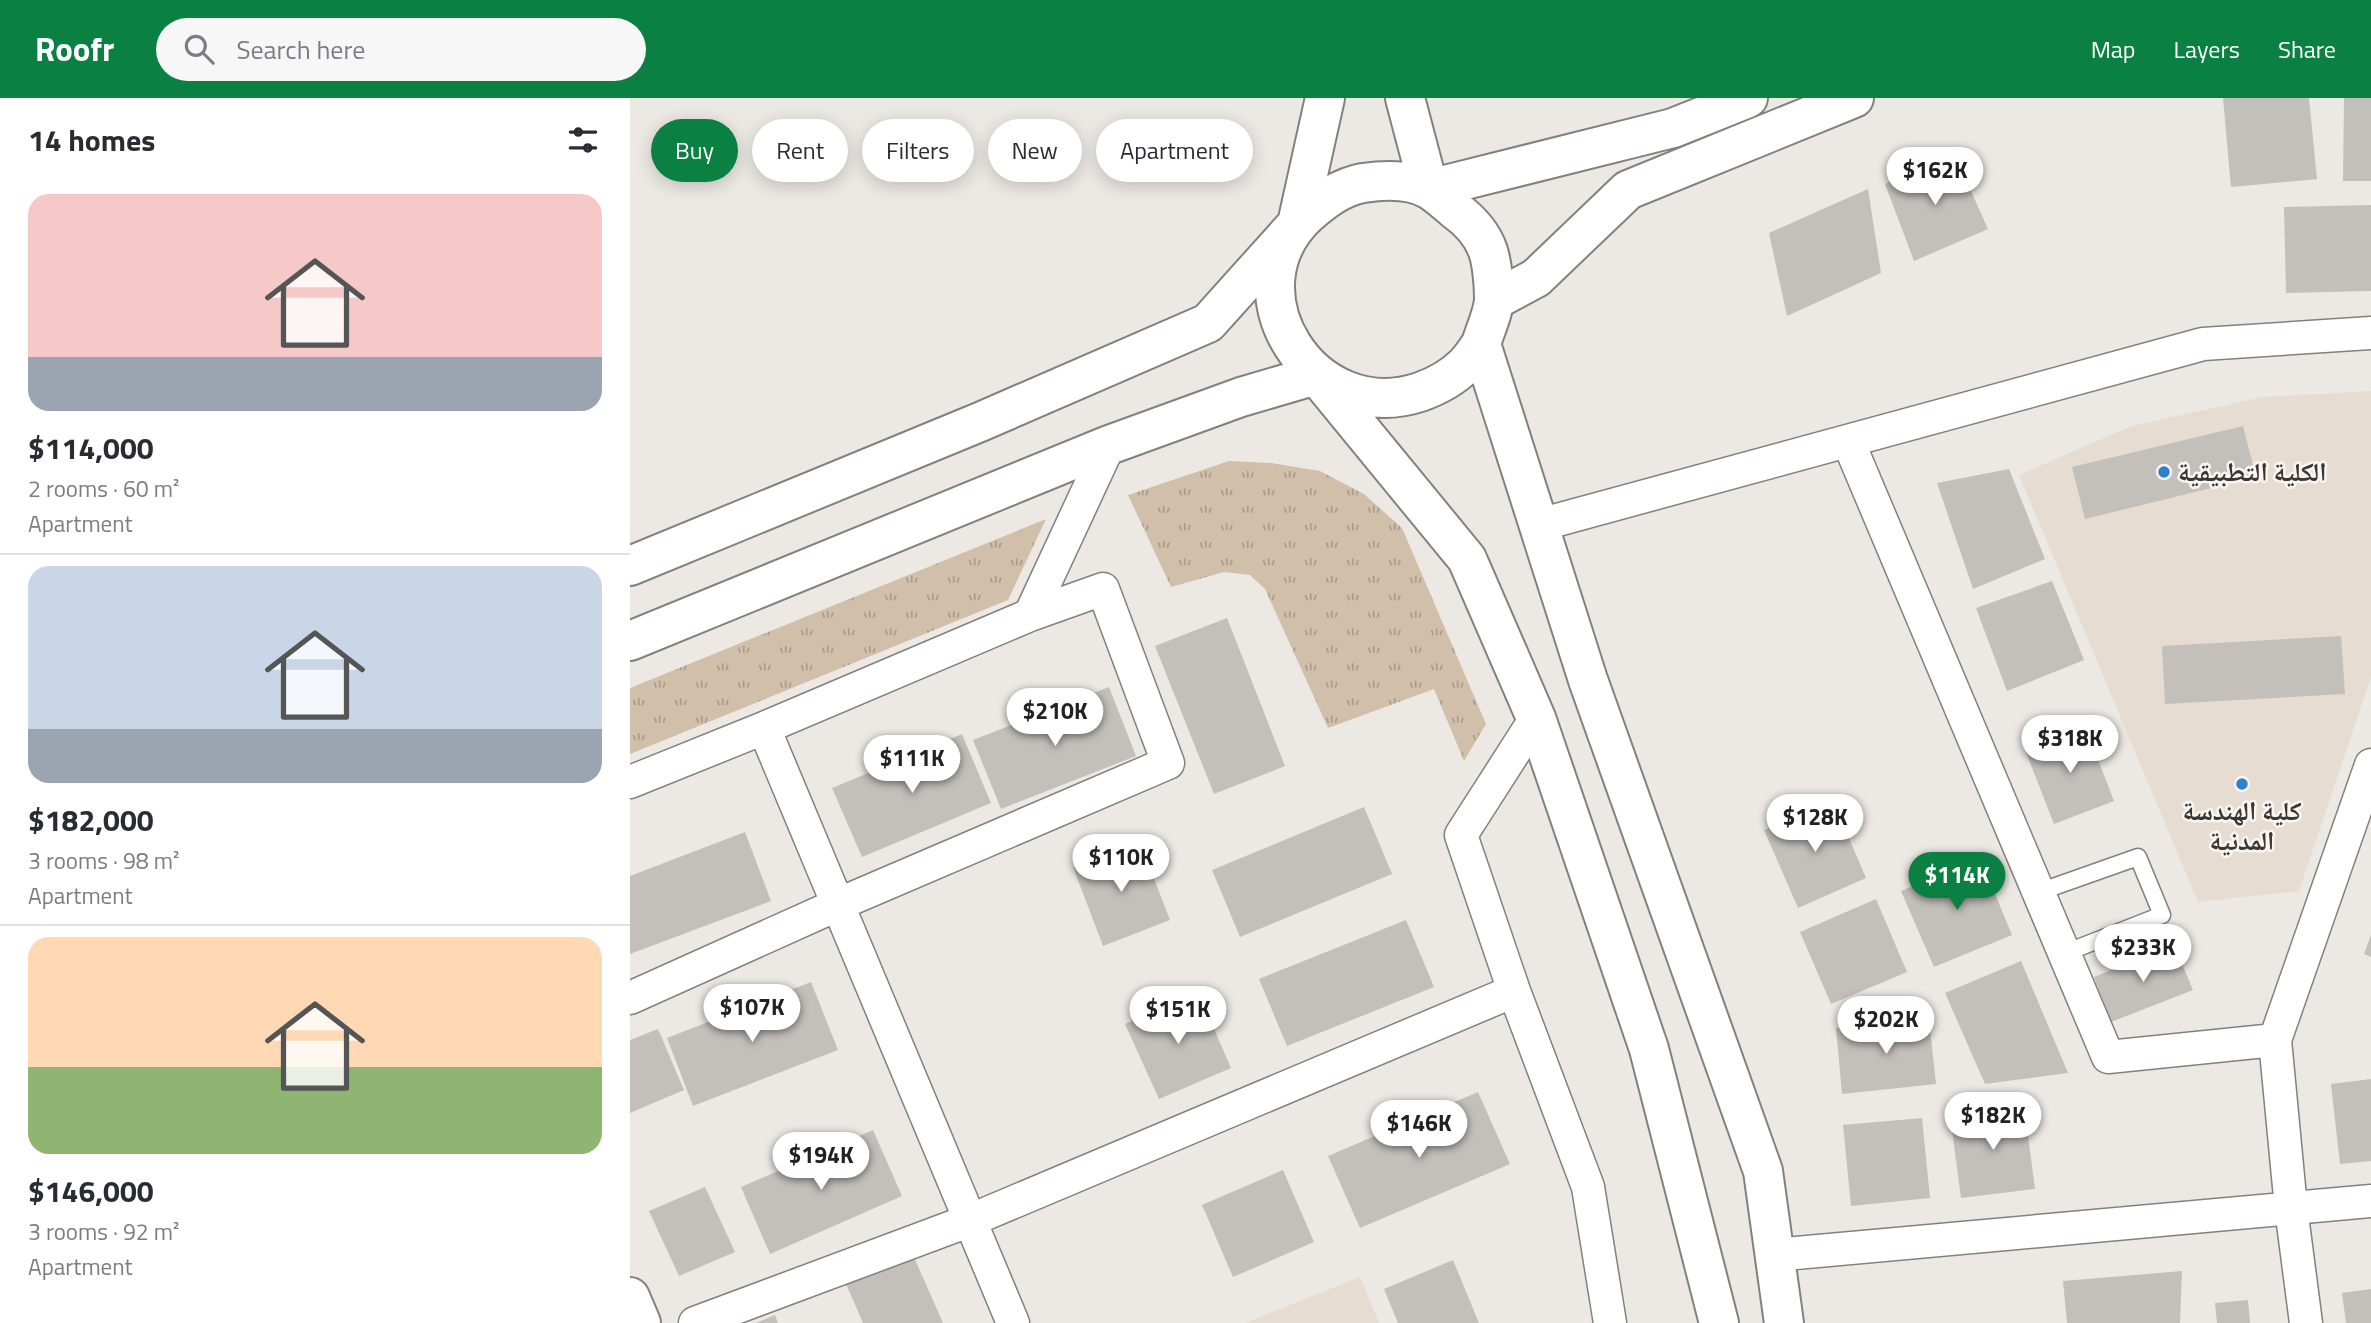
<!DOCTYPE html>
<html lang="en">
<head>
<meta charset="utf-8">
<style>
  :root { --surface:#fff; --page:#f7f7f7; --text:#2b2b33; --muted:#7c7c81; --line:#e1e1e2; --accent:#0b8043 }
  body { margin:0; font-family:"Titillium Web","Noto Naskh Arabic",sans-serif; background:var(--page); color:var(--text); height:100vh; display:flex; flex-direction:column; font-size:26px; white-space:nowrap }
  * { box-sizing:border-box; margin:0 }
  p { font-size:23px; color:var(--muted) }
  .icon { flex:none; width:38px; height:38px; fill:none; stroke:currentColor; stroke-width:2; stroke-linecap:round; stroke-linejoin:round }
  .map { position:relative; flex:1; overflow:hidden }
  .sheet { display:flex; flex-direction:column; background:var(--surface); width:630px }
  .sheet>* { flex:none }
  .banner { position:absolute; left:21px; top:21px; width:665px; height:63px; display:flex; gap:14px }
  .price { position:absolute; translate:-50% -60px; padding:0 16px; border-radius:24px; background:#fff; color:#222; font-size:23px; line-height:46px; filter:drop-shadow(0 2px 4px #0008) }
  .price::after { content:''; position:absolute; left:50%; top:42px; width:21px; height:16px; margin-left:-10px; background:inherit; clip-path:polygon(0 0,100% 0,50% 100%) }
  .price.current { background:var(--accent); color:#fff }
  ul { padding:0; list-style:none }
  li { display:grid; align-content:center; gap:14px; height:371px; padding:0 28px }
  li+li { border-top:2px solid var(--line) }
  li span { display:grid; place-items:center; height:217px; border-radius:21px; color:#555 }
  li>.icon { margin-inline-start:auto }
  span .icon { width:126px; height:126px; fill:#fffc; stroke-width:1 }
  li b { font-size:30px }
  h2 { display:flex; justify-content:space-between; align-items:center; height:84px; padding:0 28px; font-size:30px }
  .pill { padding:0 24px; border-radius:32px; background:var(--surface); box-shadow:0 4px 18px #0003; font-size:24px; line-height:63px }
  .pill.current { background:var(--accent); color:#fff }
  header { display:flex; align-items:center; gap:42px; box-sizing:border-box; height:98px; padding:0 35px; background:var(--accent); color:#fff }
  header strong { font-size:33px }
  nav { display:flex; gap:38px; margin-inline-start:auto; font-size:24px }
  .search { width:490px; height:63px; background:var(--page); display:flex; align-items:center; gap:18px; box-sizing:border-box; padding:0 24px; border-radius:38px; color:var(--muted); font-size:26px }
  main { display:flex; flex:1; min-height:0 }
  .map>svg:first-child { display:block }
</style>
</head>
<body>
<header>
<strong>Roofr</strong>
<div class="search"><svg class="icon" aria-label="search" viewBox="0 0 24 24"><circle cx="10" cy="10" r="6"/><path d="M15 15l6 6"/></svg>Search here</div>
<nav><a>Map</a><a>Layers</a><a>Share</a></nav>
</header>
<main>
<section class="sheet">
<h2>14 homes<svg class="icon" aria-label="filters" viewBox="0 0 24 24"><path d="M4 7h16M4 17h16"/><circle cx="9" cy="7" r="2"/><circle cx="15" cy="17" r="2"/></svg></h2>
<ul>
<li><span style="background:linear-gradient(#f6c9c9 75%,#9aa5b1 0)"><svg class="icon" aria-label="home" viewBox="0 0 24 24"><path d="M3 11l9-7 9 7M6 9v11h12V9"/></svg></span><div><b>$114,000</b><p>2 rooms · 60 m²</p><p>Apartment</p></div></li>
<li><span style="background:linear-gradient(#c9d6e8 75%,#9aa5b1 0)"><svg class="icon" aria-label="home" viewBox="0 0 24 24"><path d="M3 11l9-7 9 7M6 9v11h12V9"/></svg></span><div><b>$182,000</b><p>3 rooms · 98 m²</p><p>Apartment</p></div></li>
<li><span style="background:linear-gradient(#ffd9b3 60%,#8fb573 0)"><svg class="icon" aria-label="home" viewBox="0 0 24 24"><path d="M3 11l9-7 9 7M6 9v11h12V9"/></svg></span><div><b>$146,000</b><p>3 rooms · 92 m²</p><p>Apartment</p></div></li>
</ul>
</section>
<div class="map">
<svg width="1741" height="1225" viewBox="0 0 1741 1225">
  <defs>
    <pattern id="grass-tufts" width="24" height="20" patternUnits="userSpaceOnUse" patternTransform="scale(1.75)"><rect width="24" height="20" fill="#d2bfa9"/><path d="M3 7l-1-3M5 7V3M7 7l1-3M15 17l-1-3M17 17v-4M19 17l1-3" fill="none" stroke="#ab9c8a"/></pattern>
  </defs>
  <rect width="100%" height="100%" fill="#ece8e4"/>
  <path fill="#e6dcd2" d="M1741,293v286l-72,214 -101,11 -179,-427 113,-49 131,-29z
    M730,1179l19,46h-134z"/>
  <path fill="url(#grass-tufts)" d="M599,363l42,2 49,8 44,23 38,34 84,196 -22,37 -30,-72 -106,39 -63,-139 -15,-14 -26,-3 -53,15 -43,-92z
    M416,421l-38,81 -378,154v-66z"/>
  <path fill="#c3bfbb" d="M1593,0h86l8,81 -86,8z
    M1714,0h27v83h-28z
    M1323,53l35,78 -74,32 -29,-77z
    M1238,91l13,84 -94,43 -18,-83z
    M1741,107v86l-85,2 -2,-86z
    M1613,328l13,51 -171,42 -13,-52z
    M1379,371l36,90 -72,30 -36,-106z
    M1422,483l32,79 -77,31 -31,-83z
    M597,520l58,148 -71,28 -59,-148z
    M1711,538l4,58 -180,10 -3,-58z
    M479,589l27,69 -135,53 -28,-69z
    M1455,628l29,75 -60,23 -29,-74z
    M332,636l29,69 -129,54 -30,-69z
    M1203,703l33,77 -68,30 -34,-78z
    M734,709l28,67 -152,63 -28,-67z
    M115,734l26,69 -141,53v-78z
    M510,744l30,78 -67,26 -30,-79z
    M1350,759l32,78 -78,32 -33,-76z
    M1246,801l31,73 -76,32 -31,-72z
    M776,822l28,67 -147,59 -28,-67z
    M1741,837v22l-7,-3z
    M1544,847l19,45 -82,32 -17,-45z
    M1391,863l47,112 -83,11 -40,-91z
    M181,884l27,68 -145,56 -26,-68z
    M568,894l33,76 -72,31 -34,-75z
    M1299,921l7,65 -94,10 -6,-66z
    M28,931l26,61 -54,23v-73z
    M1741,981v82l-31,3 -9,-80z
    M848,994l32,72 -150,64 -32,-72z
    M1394,1007l11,84 -74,9 -11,-83z
    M1292,1020l8,80 -79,8 -8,-81z
    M243,1032l29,66 -132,58 -29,-67z
    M653,1072l31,72 -81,35 -31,-72z
    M75,1089l30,65 -56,24 -30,-65z
    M283,1157l30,68h-80l-17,-39z
    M823,1162l26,63h-81l-14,-34z
    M1552,1173l-2,52h-113l-4,-42z
    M1741,1191v34h-25l-4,-30z
    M1618,1202l2,23h-33l-2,-20z
    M145,1217l3,8h-22z"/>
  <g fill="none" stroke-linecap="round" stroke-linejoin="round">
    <defs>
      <path id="service" d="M1409,794l99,-35 24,58 -97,38"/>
      <path id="minor" d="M1218,343l260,616 167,-17
        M909,427l664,-181 168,-11
        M906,620l-75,117 53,156 74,196 22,136
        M134,630l249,595
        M0,684l134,-54 266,-113 79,-170
        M0,900l209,-94 329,-141 -65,-174 -73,26
        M1144,1157l597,-54
        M65,1225l276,-103 543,-229
        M1676,1225l-15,-115 -16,-168 96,-275"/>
      <path id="tertiary" d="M0,1199l11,26"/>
      <path id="secondary" d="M799,91l244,-61 75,-30
        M865,202l41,-22 92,-88 226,-92"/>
      <path id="primary" d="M775,0l24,91
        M851,246c-5,7 -10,15 -16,21 -13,13 -28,21 -45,27 -108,36 -195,-102 -112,-178 16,-14 33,-27 55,-31 20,-3 48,-4 67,7 9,6 17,13 25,20 14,10 27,24 33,41 4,12 6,33 6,47 0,14 -9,32 -13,46l107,336 175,491 21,152
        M0,468l350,-144 228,-99 89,-99 28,-126
        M0,543l479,-196 132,-48 75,-22 151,184 69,159 113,331 70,274"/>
    </defs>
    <use href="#service" stroke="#84807c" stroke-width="19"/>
    <use href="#minor" stroke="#84807c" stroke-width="35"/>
    <use href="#tertiary" stroke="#84807c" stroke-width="42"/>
    <use href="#secondary" stroke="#84807c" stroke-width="42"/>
    <use href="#primary" stroke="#84807c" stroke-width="42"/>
    <use href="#service" stroke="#fff" stroke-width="16"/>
    <use href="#minor" stroke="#fff" stroke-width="32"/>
    <use href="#tertiary" stroke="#fff" stroke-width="38"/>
    <use href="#secondary" stroke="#fff" stroke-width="38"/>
    <use href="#primary" stroke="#fff" stroke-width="38"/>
  </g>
  <g fill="#3080d0" stroke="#faf5f1" stroke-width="2.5">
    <circle cx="1534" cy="374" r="7"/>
    <circle cx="1612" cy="686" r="7"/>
  </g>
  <g text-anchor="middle" stroke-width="5" stroke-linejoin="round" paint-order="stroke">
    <g font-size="26" font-weight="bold" fill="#393735" stroke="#faf5f1" text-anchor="start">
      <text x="1548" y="383">الكلية التطبيقية</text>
      <text x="1612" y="722" text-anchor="middle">كلية الهندسة<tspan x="1612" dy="30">المدنية</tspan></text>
    </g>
  </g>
</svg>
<b class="price" style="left:1305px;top:109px">$162K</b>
<b class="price" style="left:425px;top:650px">$210K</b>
<b class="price" style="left:1440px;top:677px">$318K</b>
<b class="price" style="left:282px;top:697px">$111K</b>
<b class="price" style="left:1185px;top:756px">$128K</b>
<b class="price" style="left:491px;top:796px">$110K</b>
<b class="price current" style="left:1327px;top:814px">$114K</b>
<b class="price" style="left:1513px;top:886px">$233K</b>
<b class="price" style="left:122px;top:946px">$107K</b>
<b class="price" style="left:548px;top:948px">$151K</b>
<b class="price" style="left:1256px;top:958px">$202K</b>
<b class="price" style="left:1363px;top:1054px">$182K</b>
<b class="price" style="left:789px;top:1062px">$146K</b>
<b class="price" style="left:191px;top:1094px">$194K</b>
<div class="banner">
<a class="pill current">Buy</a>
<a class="pill">Rent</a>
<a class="pill">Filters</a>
<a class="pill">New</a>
<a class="pill">Apartment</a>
</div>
</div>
</main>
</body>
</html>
